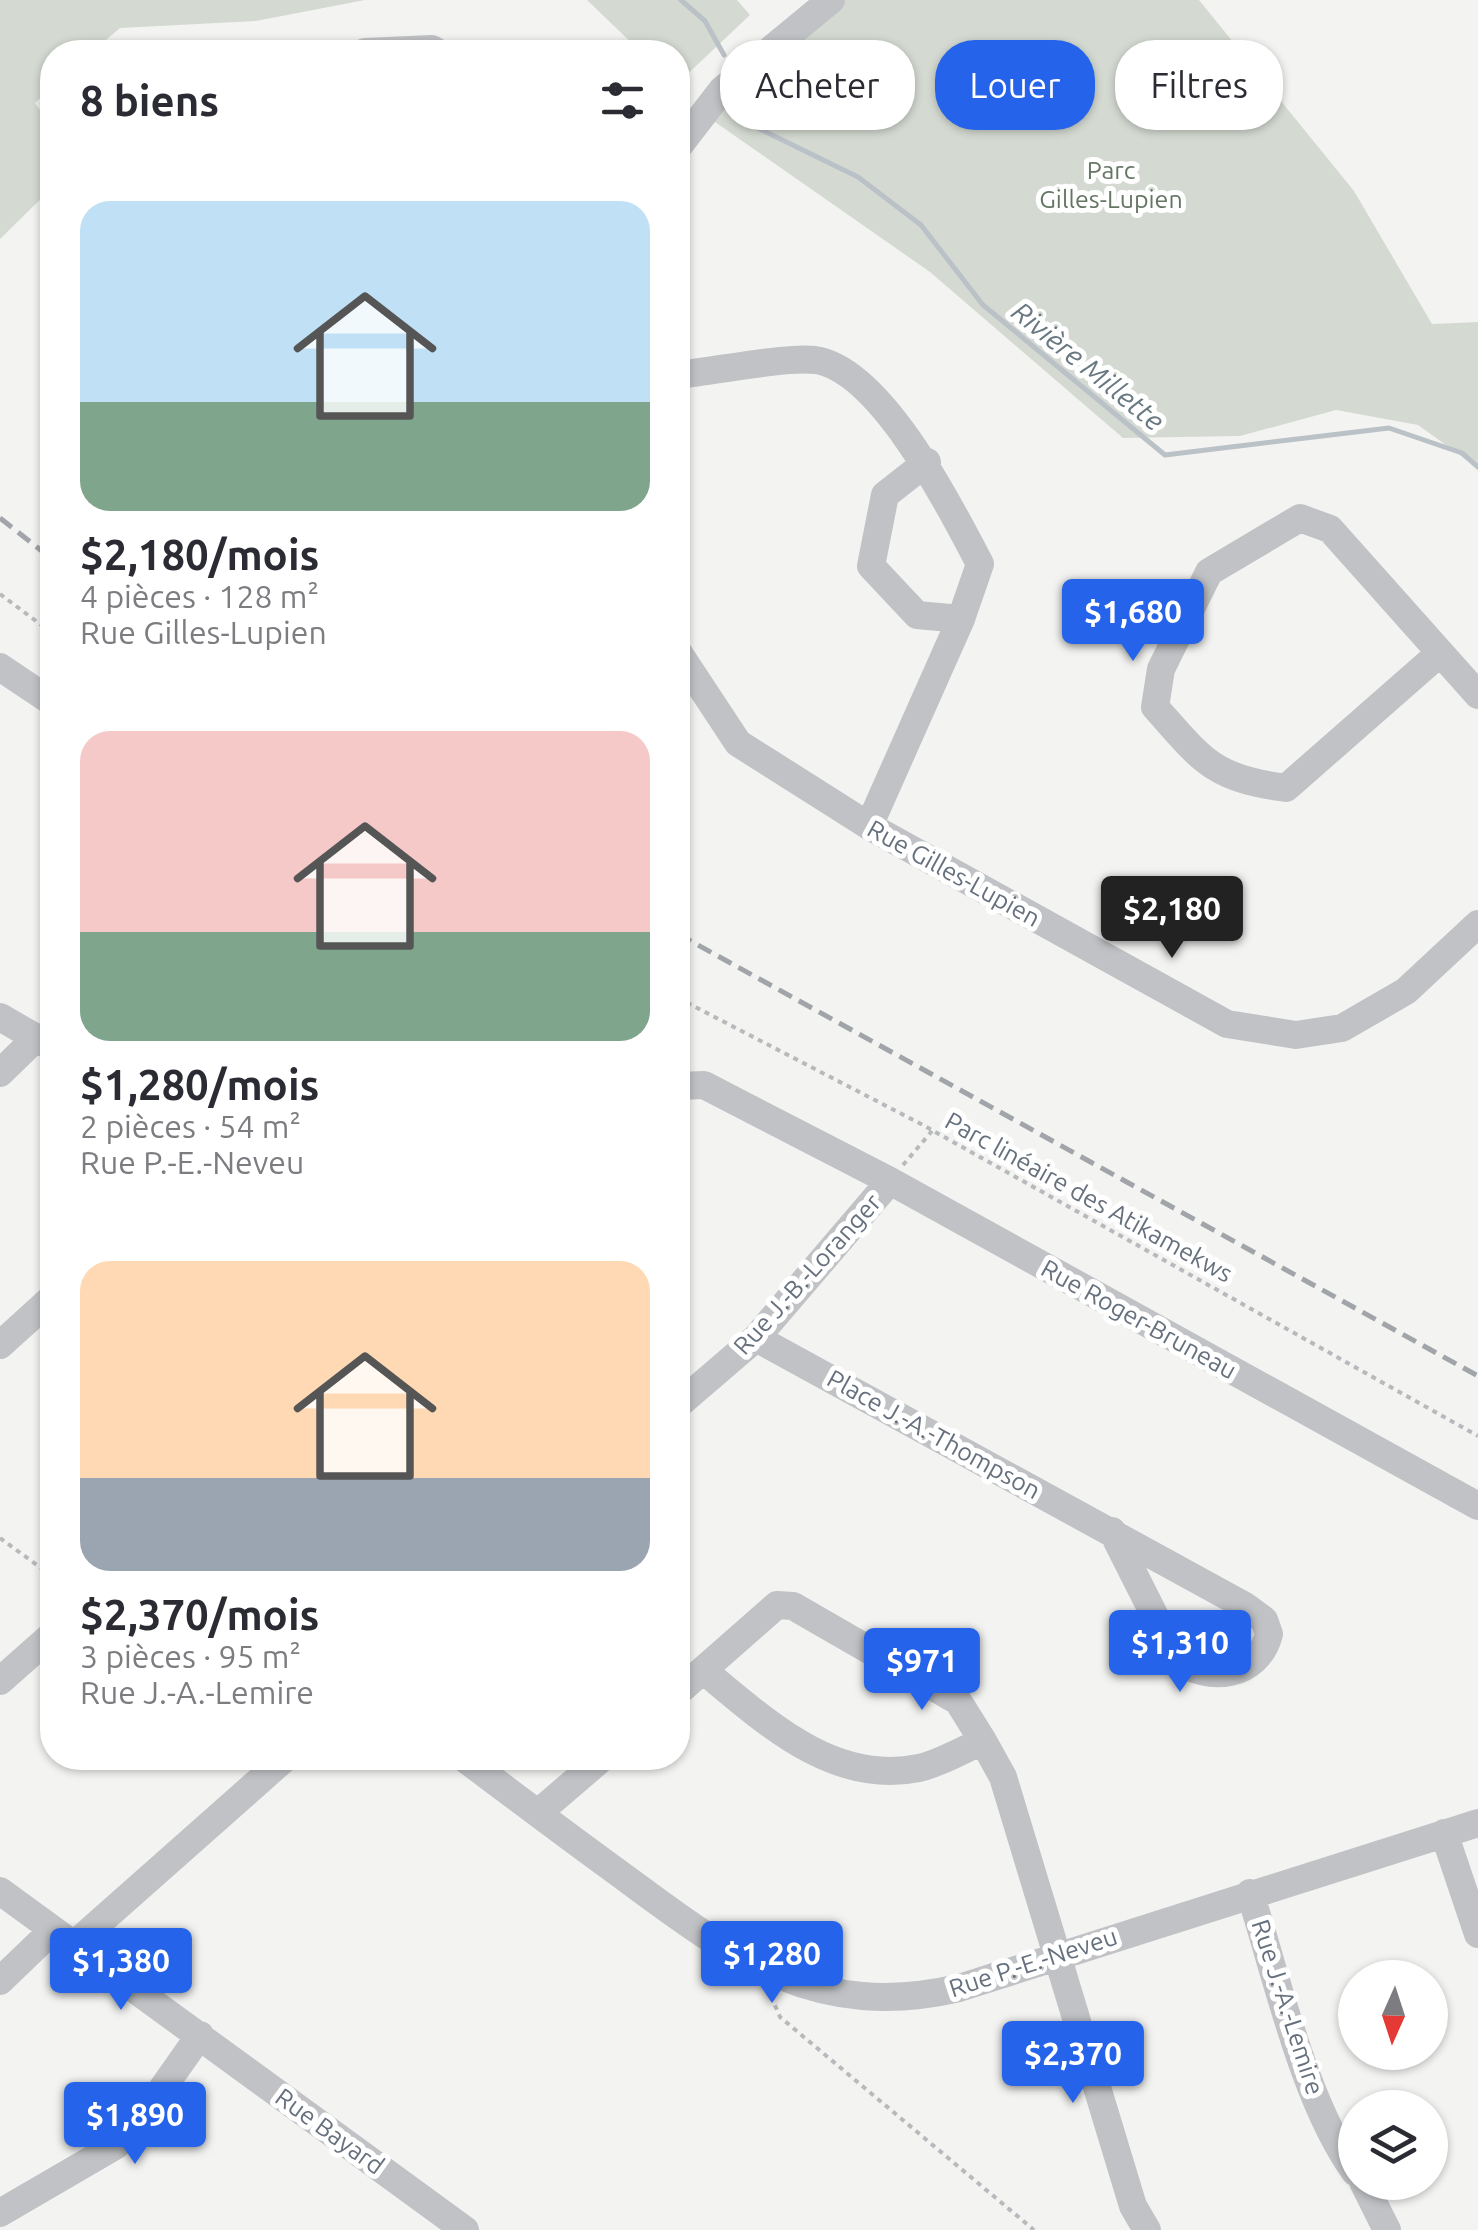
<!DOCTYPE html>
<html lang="fr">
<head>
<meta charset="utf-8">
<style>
  :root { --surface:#fff; --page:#f7f7f7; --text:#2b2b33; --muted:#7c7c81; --accent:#2563eb }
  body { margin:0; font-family:Ubuntu,sans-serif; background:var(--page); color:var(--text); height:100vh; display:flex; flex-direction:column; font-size:38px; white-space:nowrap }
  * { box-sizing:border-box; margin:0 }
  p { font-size:32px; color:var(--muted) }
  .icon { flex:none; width:55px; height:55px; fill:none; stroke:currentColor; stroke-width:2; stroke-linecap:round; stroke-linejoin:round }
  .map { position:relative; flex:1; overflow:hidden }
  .side { position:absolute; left:40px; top:40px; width:650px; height:1730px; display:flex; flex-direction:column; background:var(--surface); border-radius:40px; box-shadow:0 2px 8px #0004 }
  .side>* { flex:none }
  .hud { position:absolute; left:720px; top:40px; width:608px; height:90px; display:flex; gap:20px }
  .needle { width:65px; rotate:183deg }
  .fabs { position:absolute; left:1338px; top:1960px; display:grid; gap:20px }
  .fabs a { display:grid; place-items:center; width:110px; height:110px; border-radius:50%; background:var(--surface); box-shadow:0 2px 8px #0004; font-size:50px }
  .price { position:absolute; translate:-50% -85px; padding:0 22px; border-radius:10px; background:var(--accent); color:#fff; font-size:32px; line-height:65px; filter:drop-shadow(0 2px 5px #0008) }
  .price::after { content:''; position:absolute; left:50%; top:60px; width:30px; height:22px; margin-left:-15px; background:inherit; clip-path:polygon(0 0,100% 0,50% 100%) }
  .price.selected { background:#222; color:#fff }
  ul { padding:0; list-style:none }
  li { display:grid; align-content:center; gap:20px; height:530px; padding:0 40px }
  li span { display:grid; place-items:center; height:310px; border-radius:30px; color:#555 }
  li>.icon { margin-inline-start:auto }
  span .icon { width:180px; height:180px; fill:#fffc; stroke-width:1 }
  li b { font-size:42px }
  h2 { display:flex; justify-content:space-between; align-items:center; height:120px; padding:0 40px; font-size:42px }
  .tag { padding:0 35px; border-radius:40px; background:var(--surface); box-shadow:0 2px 8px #0004; font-size:35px; line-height:90px }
  .tag.selected { background:var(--accent); color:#fff }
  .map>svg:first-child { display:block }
</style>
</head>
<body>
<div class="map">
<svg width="1478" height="2230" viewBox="0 0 1478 2230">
  <rect width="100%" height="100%" fill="#f3f4f1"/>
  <path fill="#d4dad2" d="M0,0h365l-109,21 -136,7 -28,24h-40v35l-17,16 17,24v61l-52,51z
    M587,0h150l13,15 -72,68v-31h-37z
    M834,0h365l155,191 78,133 46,-2v146l-60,-43 -82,-15 -96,26 -117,2 -193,-166 -225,-157z"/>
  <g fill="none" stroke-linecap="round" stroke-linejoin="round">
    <path stroke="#bac1c7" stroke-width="5" d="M681,0l24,21 19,34
      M752,101l6,27 100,49 63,48 62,80 182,150 224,-27 73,25 16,14"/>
    <path stroke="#b7b9bc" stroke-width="4" stroke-dasharray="5 5" stroke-linecap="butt" d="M0,594l52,39
      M678,998l243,126 557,312
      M903,1165l29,-34
      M0,1538l52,38
      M771,1996l9,21 254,213"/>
    <path stroke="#c0c2c5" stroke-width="28" d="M365,52l67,-3 5,3
      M678,147l44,-57 109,-90
      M678,375c34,-4 107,-18 137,-15 66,9 137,150 165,204l-19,55 -92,207
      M927,462l-42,33 -14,71 46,49 44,4
      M678,652l60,91 131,83 358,198 69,11 46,-7 64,-37 72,-67
      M1440,653l-154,135c-74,-10 -83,-27 -131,-81l6,-38 48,-97 91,-54 30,11 148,166
      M0,667l52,35
      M0,1017l52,30
      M0,1073l37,-36
      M678,1086l26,-1 186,96 588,325
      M756,1338l489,268 19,14 5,14c-11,43 -60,49 -92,26l-65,-129
      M0,1345l52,-47
      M678,1405l78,-67 134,-157
      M703,1670c61,50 129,116 216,98 22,-5 43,-18 64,-27
      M0,1681l52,-46
      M678,1692l99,-87 16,1 165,95 25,40 20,36 130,429 14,24
      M464,1758c53,40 106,80 160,119 109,81 193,144 335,111l519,-165
      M538,1813l64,-55
      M1444,1833l34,101
      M0,1891l465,339
      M1250,1893c27,84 54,209 105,279
      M75,1944l210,-186
      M0,1981l53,-51
      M1363,2182l24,48
      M0,2213l115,-67 21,-20 64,-91"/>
    <path stroke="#a1a5aa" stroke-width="5" stroke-dasharray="15 8" stroke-linecap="butt" d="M0,518l52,41
      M678,934l800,442"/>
  </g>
  <g text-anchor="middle" stroke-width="10" stroke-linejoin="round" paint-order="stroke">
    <g font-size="25" fill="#667665" stroke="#fff">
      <text x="1111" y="179">Parc<tspan x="1111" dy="29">Gilles-Lupien</tspan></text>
    </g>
    <g font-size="25" fill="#67717e" stroke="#fff">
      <text transform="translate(954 873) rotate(29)" y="9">Rue Gilles-Lupien</text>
      <text transform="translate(1089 1197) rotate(29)" y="9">Parc linéaire des Atikamekws</text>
      <text transform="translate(807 1274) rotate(-48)" y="9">Rue J.-B.-Loranger</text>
      <text transform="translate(1139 1319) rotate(29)" y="9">Rue Roger-Bruneau</text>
      <text transform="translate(934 1434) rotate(29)" y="9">Place J.-A.-Thompson</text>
      <text transform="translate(1033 1962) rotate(-18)" y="9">Rue P.-E.-Neveu</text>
      <text transform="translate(1288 2007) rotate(72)" y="9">Rue J.-A.-Lemire</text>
      <text transform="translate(330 2131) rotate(36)" y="9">Rue Bayard</text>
    </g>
    <g font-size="28" font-style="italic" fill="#687881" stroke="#fff">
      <text transform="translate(1088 366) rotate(39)" y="10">Rivière Millette</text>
    </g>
  </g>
</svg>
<div class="fabs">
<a><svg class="needle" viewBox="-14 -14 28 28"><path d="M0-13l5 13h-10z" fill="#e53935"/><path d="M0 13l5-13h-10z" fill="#7c7c81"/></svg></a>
<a><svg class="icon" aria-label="layers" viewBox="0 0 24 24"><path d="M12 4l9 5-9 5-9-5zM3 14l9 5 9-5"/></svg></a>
</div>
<b class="price" style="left:1133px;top:664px">$1,680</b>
<b class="price selected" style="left:1172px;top:961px">$2,180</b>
<b class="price" style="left:1180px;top:1695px">$1,310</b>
<b class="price" style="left:922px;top:1713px">$971</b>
<b class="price" style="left:772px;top:2006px">$1,280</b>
<b class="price" style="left:121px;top:2013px">$1,380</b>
<b class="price" style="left:1073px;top:2106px">$2,370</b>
<b class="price" style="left:135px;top:2167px">$1,890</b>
<div class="hud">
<a class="tag">Acheter</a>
<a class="tag selected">Louer</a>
<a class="tag">Filtres</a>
</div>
<section class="side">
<h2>8 biens<svg class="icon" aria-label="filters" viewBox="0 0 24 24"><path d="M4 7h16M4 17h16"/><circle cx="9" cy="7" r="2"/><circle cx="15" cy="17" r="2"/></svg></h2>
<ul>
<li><span style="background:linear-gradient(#bfe0f5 65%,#7fa58c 0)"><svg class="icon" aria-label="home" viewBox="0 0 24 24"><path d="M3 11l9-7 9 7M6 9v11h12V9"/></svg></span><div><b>$2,180/mois</b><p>4 pièces · 128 m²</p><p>Rue Gilles-Lupien</p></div></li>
<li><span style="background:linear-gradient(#f6c9c9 65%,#7fa58c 0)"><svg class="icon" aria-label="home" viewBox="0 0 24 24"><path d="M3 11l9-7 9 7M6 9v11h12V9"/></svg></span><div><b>$1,280/mois</b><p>2 pièces · 54 m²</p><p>Rue P.-E.-Neveu</p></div></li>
<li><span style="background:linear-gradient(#ffd9b3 70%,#9aa5b1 0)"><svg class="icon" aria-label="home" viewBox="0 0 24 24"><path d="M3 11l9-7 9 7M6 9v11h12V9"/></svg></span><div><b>$2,370/mois</b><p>3 pièces · 95 m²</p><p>Rue J.-A.-Lemire</p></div></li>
</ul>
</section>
</div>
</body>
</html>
